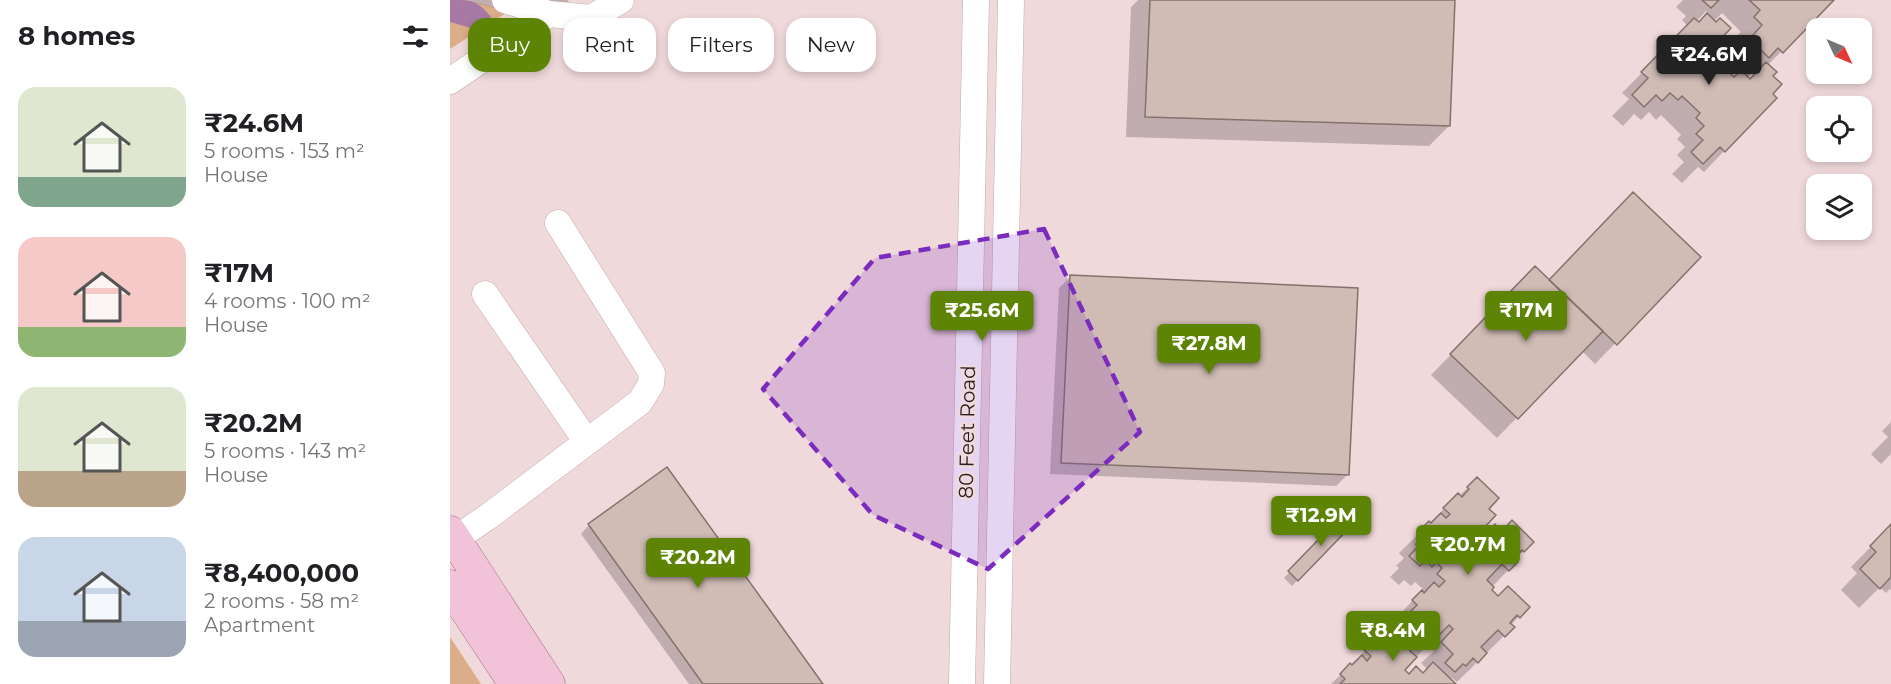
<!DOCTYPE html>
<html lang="en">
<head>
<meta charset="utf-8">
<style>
  :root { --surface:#fff; --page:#f6f6f6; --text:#202124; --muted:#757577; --accent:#5e8405 }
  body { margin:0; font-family:Montserrat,sans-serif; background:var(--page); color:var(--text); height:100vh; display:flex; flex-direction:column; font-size:22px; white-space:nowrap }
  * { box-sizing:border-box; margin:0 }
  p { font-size:20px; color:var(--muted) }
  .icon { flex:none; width:33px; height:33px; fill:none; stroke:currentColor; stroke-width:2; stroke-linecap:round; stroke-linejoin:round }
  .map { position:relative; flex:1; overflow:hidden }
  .side { display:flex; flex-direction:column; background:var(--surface); width:450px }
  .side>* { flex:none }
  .top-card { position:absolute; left:18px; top:18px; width:570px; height:54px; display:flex; gap:12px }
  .needle { width:39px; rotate:134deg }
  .tools { position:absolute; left:1356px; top:18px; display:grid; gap:12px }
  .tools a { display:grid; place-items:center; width:66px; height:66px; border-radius:12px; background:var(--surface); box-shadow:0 3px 9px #0003; font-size:30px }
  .price { position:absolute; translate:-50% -51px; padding:0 14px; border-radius:6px; background:var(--accent); color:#fff; font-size:20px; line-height:39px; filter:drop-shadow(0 2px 3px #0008) }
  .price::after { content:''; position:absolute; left:50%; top:36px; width:18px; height:14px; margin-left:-9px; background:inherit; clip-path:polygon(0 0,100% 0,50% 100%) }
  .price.selected { background:#222; color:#fff }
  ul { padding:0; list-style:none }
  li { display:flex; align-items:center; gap:18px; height:150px; padding:0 18px }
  li span { display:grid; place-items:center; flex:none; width:168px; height:120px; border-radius:18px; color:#555 }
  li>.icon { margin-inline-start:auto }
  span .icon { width:72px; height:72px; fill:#fffc; stroke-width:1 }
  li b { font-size:26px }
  h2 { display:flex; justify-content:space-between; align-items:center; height:72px; padding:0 18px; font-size:26px }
  .pill { padding:0 21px; border-radius:18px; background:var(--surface); box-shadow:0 3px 9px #0003; font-size:21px; line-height:54px }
  .pill.selected { background:var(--accent); color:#fff }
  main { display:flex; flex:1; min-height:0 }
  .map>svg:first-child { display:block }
</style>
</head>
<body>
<main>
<section class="side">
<h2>8 homes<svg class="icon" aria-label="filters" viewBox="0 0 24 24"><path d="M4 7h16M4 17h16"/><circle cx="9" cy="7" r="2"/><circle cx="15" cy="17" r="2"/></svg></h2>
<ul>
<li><span style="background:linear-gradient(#dfe7d0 75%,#7fa58c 0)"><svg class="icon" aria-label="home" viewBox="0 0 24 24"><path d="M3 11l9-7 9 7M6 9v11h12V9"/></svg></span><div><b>₹24.6M</b><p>5 rooms · 153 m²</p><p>House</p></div></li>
<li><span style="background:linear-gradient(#f6c9c9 75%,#8fb573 0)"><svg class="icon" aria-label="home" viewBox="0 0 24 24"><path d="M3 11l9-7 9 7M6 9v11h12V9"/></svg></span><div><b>₹17M</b><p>4 rooms · 100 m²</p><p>House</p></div></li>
<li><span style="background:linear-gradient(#dfe7d0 70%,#b9a48a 0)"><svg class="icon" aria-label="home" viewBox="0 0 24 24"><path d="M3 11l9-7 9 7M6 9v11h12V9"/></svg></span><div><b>₹20.2M</b><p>5 rooms · 143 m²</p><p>House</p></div></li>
<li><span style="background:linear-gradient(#c9d6e8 70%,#9aa5b1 0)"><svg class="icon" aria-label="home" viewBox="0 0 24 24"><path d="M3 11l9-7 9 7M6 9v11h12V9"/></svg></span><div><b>₹8,400,000</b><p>2 rooms · 58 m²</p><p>Apartment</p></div></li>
</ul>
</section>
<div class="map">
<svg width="1441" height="684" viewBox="0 0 1441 684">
  <rect width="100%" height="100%" fill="#f0d9db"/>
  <path fill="#dcad89" d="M0,0h15l44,11 -59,38z
    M0,637l31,47h-31z"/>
  <path fill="#a77aa6" d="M0,0c21,0 27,0 41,17l-17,12 -24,-7z"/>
  <path fill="#0003" fill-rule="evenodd" d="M14,0h105l-20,22z
    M688,0h315l-4,126 -20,20 -303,-9 5,-130z
    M1233,0h149l-64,65 3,11v18l4,4 -71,74 -6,-5 -16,16 -10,-9 12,-12 -7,-7 8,-8 -8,-8 4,-4 -20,-20 -5,5 -7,-8 -8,8 -7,-6 -11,12 -11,-10 17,-17 -7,-6 66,-67 -6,-6 4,-4 -10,-9zM1256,11l3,3 -11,10 -2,-2zM1272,13l19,19 -7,6 9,9 -17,17 9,8 4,-4 3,3 -8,8 -19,-19 -3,-15 4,-20 -3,-3zM1307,68l2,2 -10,11 -2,-3z
    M1249,257l-104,107 -13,-13 -85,87 -66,-63 84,-86 34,-8z
    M621,276l276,199 -11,11 -286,-12 9,-186z
    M1441,422v32l-10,10 -10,-10 17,-17 -6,-6z
    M1027,479l10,30 -5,19 5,6 14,-1 31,9 -18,18 2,2 -27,28 8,8 31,9 -17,18 2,2 -56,55 -5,-4 -3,2 4,4h-122l48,-47 2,1 14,-14 -2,-2 30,-33 -8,-7 -4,4 -7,-6 -5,5 -9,-8 9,-9 -3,-2 8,-8 -5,-5 59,-58 1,1zM978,645l6,6 -13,12 7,7 -5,4 -14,2 -6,-6z
    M894,516l8,7 -60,63 -8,-8z
    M139,525l233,159h-133l-108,-150z
    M1441,526v64l-1,-1 -4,4 -6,-6 -21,21 -18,-18 16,-17 -6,-6z"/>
  <path fill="#d0bbb5" stroke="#85726c" stroke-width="1.5" d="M700,0h305l-5,126 -305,-9z
    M1252,0h17l-8,8z
    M1299,0h85l-51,53 -5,-5 -9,10 -9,-9 -4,4 -10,-10 16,-18 -8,-8 6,-7z
    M1257,13l9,9 4,-4 11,10 -16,17 9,9 -7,6 17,17 7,-7 9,9 16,-17 11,10 -4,4 9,8 -9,10 4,4 -52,54 -5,-5 -17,17 -12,-12 12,-12 -7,-6 8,-8 -8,-8 4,-5 -18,-17 -4,4 -8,-7 -8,8 -6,-6 -12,12 -12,-12 16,-17 -7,-6 53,-54 5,4z
    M1183,192l68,65 -84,88 -68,-65z
    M1085,266l68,65 -85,88 -68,-65z
    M620,275l288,13 -9,187 -288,-12z
    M217,467l156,217h-120l-115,-160z
    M1027,477l22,21 -10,11 7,6 -12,13 4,4 7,-8 7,7 10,-11 22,22 -10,10 -2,-2 -8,8 4,4 -9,9 -7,-7 -15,16 7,7 -2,3 6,6 10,-10 22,21 -10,11 -3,-3 -7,8 5,4 -10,10 -7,-7 -17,17 6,6 -9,10 -5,-5 -7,8 -3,-2 -8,8 -10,-9 8,-9 -12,-12 12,-13 -4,-4 -13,13 -6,-6 -4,4 -7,-7 -5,5 -11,-10 9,-9 -3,-2 8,-8 -5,-5 10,-10 2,3 10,-11 5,5 6,-6 -8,-7 5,-6 -6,-6 -4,5 -6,-7 -6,6 -11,-10 9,-9 -2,-3 8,-8 -5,-5 10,-10 2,2 10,-10 5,5 4,-4 -7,-6 15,-15 4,4 7,-8 -2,-2z
    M894,513l10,10 -56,58 -10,-10z
    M1441,524v53l-11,12 -20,-20 16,-17 -6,-6z
    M948,619l22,22 -10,10 7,6 -12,13 4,4 7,-8 7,7 10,-11 23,22h-116l5,-5 -5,-5 10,-11 2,2 10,-10 5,6 4,-5 -7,-6 15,-15 4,4 8,-7 -3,-3z"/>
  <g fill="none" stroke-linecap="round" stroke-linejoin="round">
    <defs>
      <path id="minor" d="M55,0l44,14 42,4 30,-18
        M0,81l99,-67
        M35,294l102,148
        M5,539l34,-23 151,-114 11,-18 1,-11 -94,-150
        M512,684l14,-684
        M547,684l14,-684"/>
      <path id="major" d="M0,532l99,152
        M0,586l65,98"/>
    </defs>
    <use href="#minor" stroke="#c1abac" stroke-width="27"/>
    <use href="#major" stroke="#a56f88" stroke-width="33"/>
    <use href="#minor" stroke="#fff" stroke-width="26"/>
    <use href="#major" stroke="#f2c2d9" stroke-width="32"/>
  </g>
  <path fill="#7b2cbf" fill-opacity="0.2" stroke="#7b2cbf" stroke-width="4.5" stroke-dasharray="12 8" stroke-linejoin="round" d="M594,229l96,203 -152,137 -115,-54 -110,-126 112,-131z"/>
  <g text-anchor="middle" stroke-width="5" stroke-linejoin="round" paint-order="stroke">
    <g font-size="20" fill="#282021" stroke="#f0d9db">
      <text transform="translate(517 432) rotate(-89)" y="7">80 Feet Road</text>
    </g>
  </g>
</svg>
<div class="tools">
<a><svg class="needle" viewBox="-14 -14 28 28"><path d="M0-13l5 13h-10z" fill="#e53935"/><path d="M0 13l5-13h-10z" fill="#757577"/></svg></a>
<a><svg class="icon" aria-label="locate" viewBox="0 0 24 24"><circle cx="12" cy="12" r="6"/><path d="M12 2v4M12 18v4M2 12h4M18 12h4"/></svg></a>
<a><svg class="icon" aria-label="layers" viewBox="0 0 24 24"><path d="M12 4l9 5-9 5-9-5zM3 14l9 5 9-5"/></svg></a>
</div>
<b class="price selected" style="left:1259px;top:86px">₹24.6M</b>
<b class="price" style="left:532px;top:342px">₹25.6M</b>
<b class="price" style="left:1076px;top:342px">₹17M</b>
<b class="price" style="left:759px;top:375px">₹27.8M</b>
<b class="price" style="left:871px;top:547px">₹12.9M</b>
<b class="price" style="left:1018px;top:576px">₹20.7M</b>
<b class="price" style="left:248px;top:589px">₹20.2M</b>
<b class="price" style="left:943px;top:662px">₹8.4M</b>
<div class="top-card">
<a class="pill selected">Buy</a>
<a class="pill">Rent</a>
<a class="pill">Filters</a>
<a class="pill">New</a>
</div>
</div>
</main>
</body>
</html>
